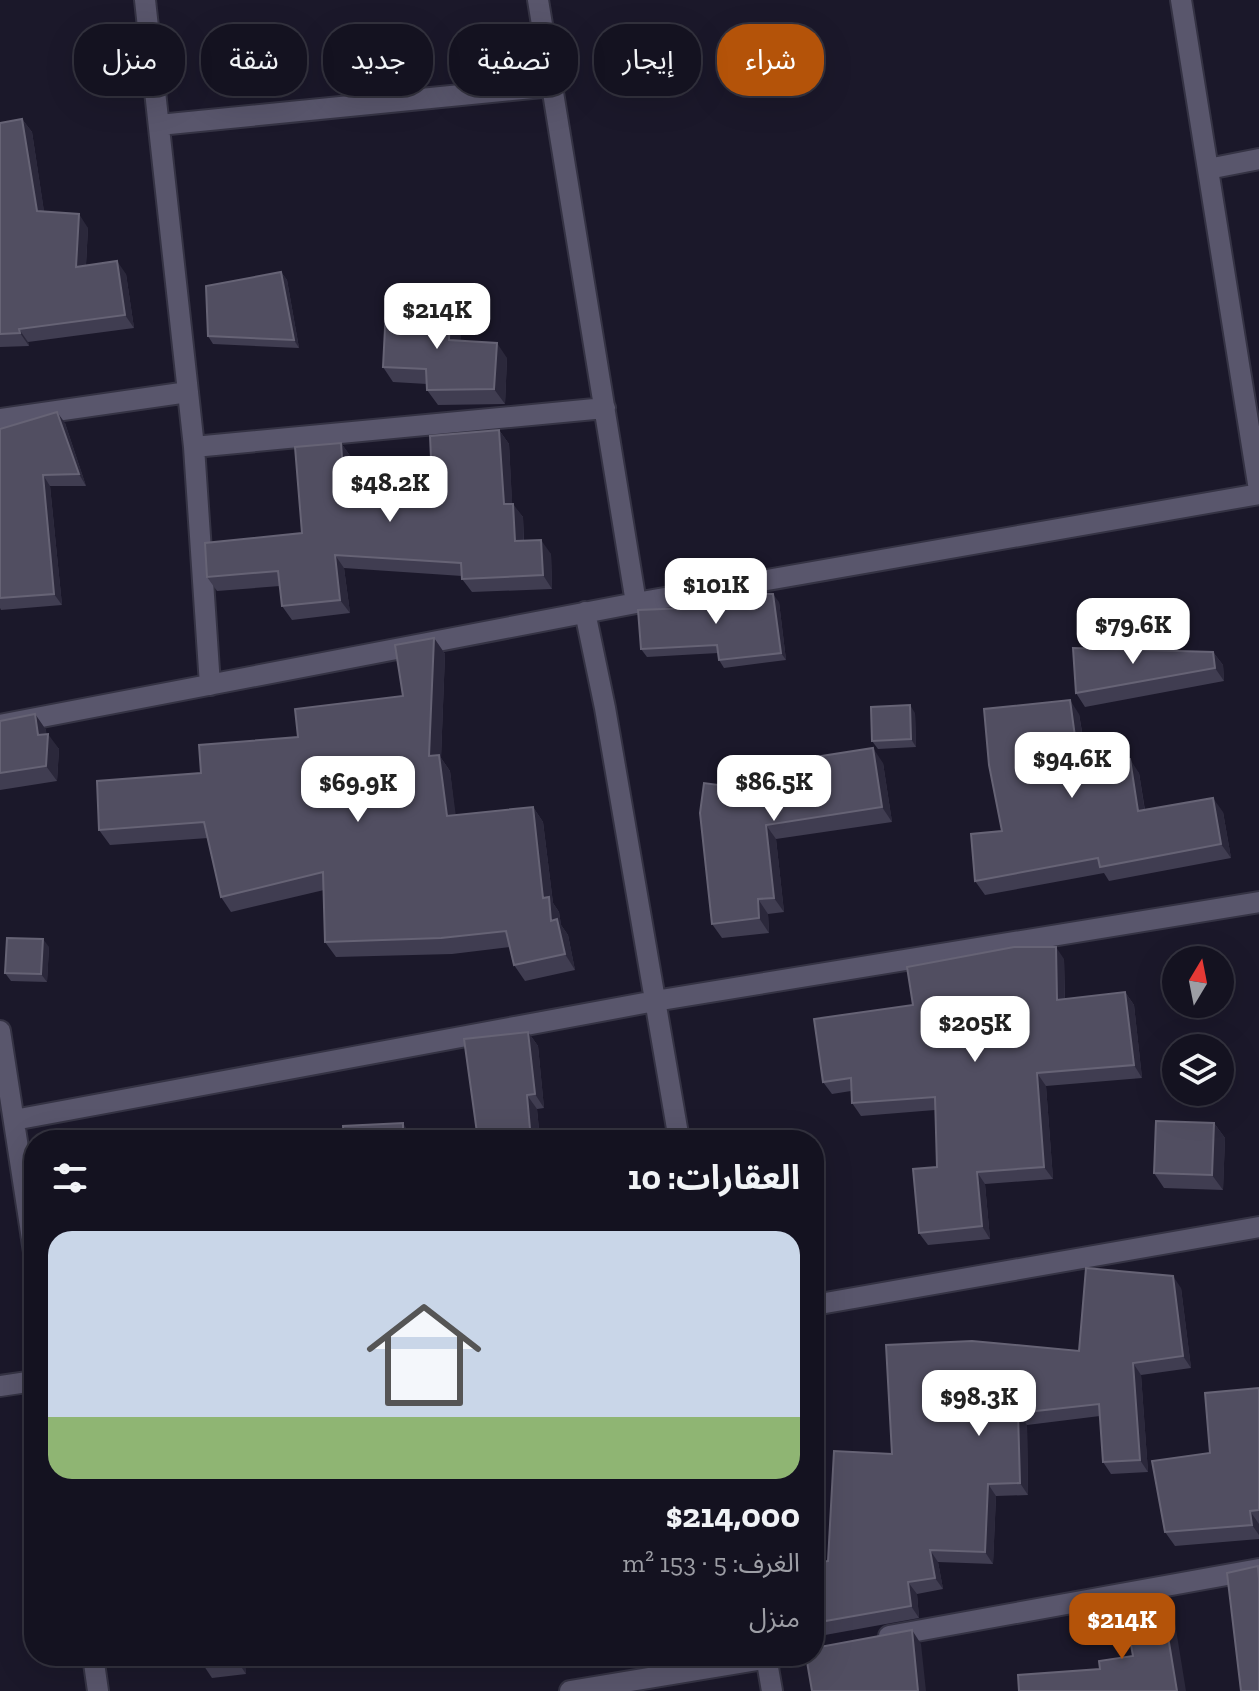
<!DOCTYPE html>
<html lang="ar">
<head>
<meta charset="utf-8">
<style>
  :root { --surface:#141220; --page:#21202d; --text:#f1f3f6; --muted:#9d9ea5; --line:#33323e; --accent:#b45309 }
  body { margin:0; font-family:"Zilla Slab","Noto Sans Arabic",serif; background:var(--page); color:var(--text); direction:rtl; height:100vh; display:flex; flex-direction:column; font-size:30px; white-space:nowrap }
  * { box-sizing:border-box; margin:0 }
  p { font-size:26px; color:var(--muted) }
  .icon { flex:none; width:44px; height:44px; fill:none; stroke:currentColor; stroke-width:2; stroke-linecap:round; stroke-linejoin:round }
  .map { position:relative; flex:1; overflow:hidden; direction:ltr }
  .details { position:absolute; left:24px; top:1130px; width:800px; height:536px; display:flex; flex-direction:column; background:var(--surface); border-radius:32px; box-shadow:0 8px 32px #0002,0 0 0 2px var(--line); direction:rtl }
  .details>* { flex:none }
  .hud { position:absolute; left:24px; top:24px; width:800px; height:72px; direction:rtl; display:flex; gap:16px }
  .needle { width:52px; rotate:10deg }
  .tools { position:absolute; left:1162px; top:946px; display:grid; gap:16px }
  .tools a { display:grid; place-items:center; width:72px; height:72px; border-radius:50%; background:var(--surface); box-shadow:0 8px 32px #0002,0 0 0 2px var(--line); font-size:40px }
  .price { position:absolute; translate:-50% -68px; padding:0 18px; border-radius:16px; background:#fff; color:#222; font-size:26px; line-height:52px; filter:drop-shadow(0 2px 4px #0008) }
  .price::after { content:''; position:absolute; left:50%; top:48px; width:24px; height:18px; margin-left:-12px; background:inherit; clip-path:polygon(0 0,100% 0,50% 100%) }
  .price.on { background:var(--accent); color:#fff }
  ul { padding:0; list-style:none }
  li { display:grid; align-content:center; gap:16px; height:424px; padding:0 24px }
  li+li { border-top:2px solid var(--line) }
  li span { display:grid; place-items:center; height:248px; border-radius:24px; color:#555 }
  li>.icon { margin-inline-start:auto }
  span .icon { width:144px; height:144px; fill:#fffc; stroke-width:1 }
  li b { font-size:34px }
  h2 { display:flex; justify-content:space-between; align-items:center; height:96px; padding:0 24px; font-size:34px }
  .tag { padding:0 28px; border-radius:32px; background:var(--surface); box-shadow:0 8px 32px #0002,0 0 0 2px var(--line); font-size:28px; line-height:72px }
  .tag.on { background:var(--accent); color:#fff }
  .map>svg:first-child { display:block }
</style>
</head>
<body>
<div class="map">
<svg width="1259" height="1691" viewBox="0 0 1259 1691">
  <rect width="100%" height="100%" fill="#1b182a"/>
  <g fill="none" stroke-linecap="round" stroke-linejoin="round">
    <defs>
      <path id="minor" d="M145,0l49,447 16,238
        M538,0l98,603
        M1181,0l78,490
        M159,125l393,-39
        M1208,169l51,-10
        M0,419l188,-27
        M194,447l411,-39
        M585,612l20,96 74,432
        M0,725l636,-122 623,-109
        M0,1031l34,221
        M14,1120l641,-119 604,-99
        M814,1305l445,-78
        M0,1386l34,-5
        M889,1636l370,-67
        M93,1656l5,35
        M766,1656l6,35
        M570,1691l211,-35"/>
    </defs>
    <use href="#minor" stroke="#353344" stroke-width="24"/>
    <use href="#minor" stroke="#59566c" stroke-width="20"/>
  </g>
  <path fill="#403d51" d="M22,119l10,13 12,80 44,16 -2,37 40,9 8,54 -106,14 1,4 -29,1v-224z
    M281,272l6,8 12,68 -86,-4 -5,-8z
    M450,312l11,15 -1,14 47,17 -2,46 -67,1 -11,-15v-6l-34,-2 -10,-15z
    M65,423l21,63h-36l12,119 -61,5 -1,-2v-179z
    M499,430l10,14 3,60 11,13 1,24 27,13 1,35 -80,3 -10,-13v-3l-118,-8 6,45 -58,7 -10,-14 -2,-20 -63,5 -10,-14 95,-44 39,-90 10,14 3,42 79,5z
    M779,602l7,58 -62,8 -5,-8 -1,-7 -71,4 -6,-8 71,-42z
    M434,638l11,16 -4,104 9,13 5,44 78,-8 10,15 10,81 6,9 2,13 7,10 7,35 -50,11 -11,-16 -4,-18 -58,7 -116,3 -11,-15 -1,-52 -93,22 -10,-15 -13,-59 -98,7 -11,-15 102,-57 202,-77z
    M1213,652l10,13 1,16 -139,26 -9,-14z
    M915,713l1,34 -38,2 -6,-8z
    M35,714l11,16v4l13,15 -2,32 -57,9v-69z
    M1079,714l5,29 30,-3 10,14 -1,6 16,13 6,37 78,2 8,46 -122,23 -5,-8 -119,22 -10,-14 27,-50z
    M883,763l9,59 -116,17 8,73 -16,2 1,19 -47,5 -10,-14 68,-131z
    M49,947l-2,35 -36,-1 -6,-8z
    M1064,959l1,40 60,-7 9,13 8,73 -96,8 7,93 -68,5 5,55 -62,6 -9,-12 18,-66 -2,-57 -74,6 -9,-13 -1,-12 -19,3 -9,-12 90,-77z
    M528,1032l10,14 6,62 -7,1 3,31h-62z
    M1214,1123l11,15 -2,52 -59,-2 -10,-15z
    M814,1222l9,13 2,33h-11z
    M1181,1288l10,80 -50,7 7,97 -37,2 -8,-12 -3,-46 -73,9 1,70 -32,1 -3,68 -55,-2 5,27 -26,5 2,24 -105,19v-75l14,-1 64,-107 187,-103z
    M1259,1388v151l-84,7 -10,-14 45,-79z
    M201,1656h43l2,18 -34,4 -10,-15z"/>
  <path fill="#2b283b" d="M22,119l10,13 14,92 -9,-13z
    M79,214l9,14 -3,52 -9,-13z
    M117,261l9,13 8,54 -9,-13z
    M281,272l6,8 12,68 -5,-8z
    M450,312l11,15 -1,28 -11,-15z
    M19,329l9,13 1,4 -9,-13z
    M497,343l10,15 -2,46 -11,-15z
    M57,412l8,11 21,63 -7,-12z
    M499,430l10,14 4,74 -9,-14z
    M341,443l10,14 3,55 -9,-14z
    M43,475l7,11 12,119 -8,-11z
    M513,504l10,13 1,38 -9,-14z
    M541,540l10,14 1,35 -9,-14z
    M335,555l9,13 6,45 -10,-13z
    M773,594l6,8 7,58 -5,-7z
    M434,638l11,16 -4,104 9,13 8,61 -11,-16 -18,-60z
    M1213,652l10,13 1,16 -9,-13z
    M1070,700l9,14 7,44 -10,-14z
    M910,705l5,8 1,34 -5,-8z
    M35,714l11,16 2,12v-8l11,15 -2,32 -11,-15 -8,-31z
    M1114,740l10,14 -3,21 -10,-14z
    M873,748l10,15 9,59 -10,-15z
    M1130,759l9,14 8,52 -9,-14z
    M1213,798l10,14 8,46 -10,-14z
    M533,807l10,15 10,81 6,9 2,13 7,10 7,35 -10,-16 -22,-56z
    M766,825l10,14 8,73 -10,-14z
    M758,899l10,15 1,19 -10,-15z
    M43,939l6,8 -2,35 -6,-8z
    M1056,947l8,12 1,53 -8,-12z
    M1125,992l9,13 8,73 -8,-13z
    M528,1032l10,14 6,62 -9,-14z
    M1037,1073l9,13 7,93 -9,-12z
    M527,1095l10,14 3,31h-9z
    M403,1123l10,16v1h-10z
    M1214,1123l11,15 -2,52 -11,-15z
    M977,1172l8,12 5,55 -8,-13z
    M814,1222l9,13 2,33 -11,-15z
    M1173,1276l8,12 10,80 -8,-12z
    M1133,1363l8,12 7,97 -8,-12z
    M1018,1413l9,12 1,70 -8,-12z
    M988,1484l8,12 -3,68 -8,-12z
    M1250,1511l9,13v11l-7,-10z
    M930,1550l8,12 5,27 -8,-11z
    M908,1582l9,12 2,24 -8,-12z
    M1162,1600l12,17 12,74h-9z
    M912,1630l9,14 5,47h-8z
    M236,1656h8l2,18 -10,-15z"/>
  <path fill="#514e61" stroke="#666375" stroke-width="2" d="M22,119l15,92 42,3 -3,53 41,-6 8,54 -106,14 1,4 -20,1v-211z
    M281,272l13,68 -86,-4 -2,-50z
    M386,309l64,3 -1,28 48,3 -3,46 -67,1 -1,-21 -43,-2z
    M57,412l22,62 -36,1 11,119 -54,4v-169z
    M499,430l5,74h9l2,37 26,-1 2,35 -81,4 -1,-16 -126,-8 5,45 -58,6 -4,-35 -71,6 -2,-34 97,-10 -7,-86 46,-4 4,55 88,6 -3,-68z
    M718,593l55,1 8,59 -62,7 -2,-15 -76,4 -3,-39 74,-3v-13z
    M434,638l-5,118 10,-1 8,61 86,-9 10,91 6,-1 2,24 6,-2 8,35 -51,11 -8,-34 -65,7 -116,4 -2,-70 -102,25 -17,-75 -105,8 -2,-49 104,-8 -2,-28 99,-8 -3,-28 108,-13 -8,-51z
    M1073,648l140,4 2,16 -139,25z
    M1070,700l6,44 38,-4 -3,21 19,-2 8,52 75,-13 8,46 -121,23 -2,-9 -123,23 -4,-47 31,-3 -13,-66 -5,-56z
    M910,705l1,34 -39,2 -1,-34z
    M35,714l3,21 10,-1 -2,32 -46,7v-52z
    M873,748l9,59 -116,18 8,73 -16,1 1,19 -47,6 -12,-111 4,-30 76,10 -4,-30z
    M7,938l36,1 -2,35 -36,-1z
    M1014,947h42l1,53 68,-8 9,73 -97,8 7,94 -67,5 5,54 -63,7 -6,-64 24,-2 -2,-70 -83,6 -1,-25 -28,4 -9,-63 99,-14 -6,-38z
    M528,1032l7,62 -8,1 4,45h-53l-14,-101z
    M1156,1121l58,2 -2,52 -58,-2z
    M403,1123v17h-59l-1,-14z
    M1086,1268l87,8 10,80 -50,7 7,97 -37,2 -4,-58 -81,9 2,70 -32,1 -3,68 -55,-2 5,28 -27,4 3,24 -97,17v-61l14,-1 6,-110 58,3 -6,-109 86,-4 107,10z
    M1259,1388v122l-9,1 2,14 -87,7 -13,-71 58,-8 -5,-60z
    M1258,1566l1,13v112h-18l-14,-118z
    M1162,1600l15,91h-158l-1,-16 82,-6 -1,-8 34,-5 -9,-50z
    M912,1630l6,61h-106l-6,-35h8v-8z
    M201,1656h35v3l-34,4z"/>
</svg>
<div class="tools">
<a><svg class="needle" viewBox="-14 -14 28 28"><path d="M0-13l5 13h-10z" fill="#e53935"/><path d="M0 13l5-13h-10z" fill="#9d9ea5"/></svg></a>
<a><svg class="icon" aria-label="layers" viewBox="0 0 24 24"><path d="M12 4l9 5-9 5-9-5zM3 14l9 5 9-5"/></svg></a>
</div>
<b class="price" style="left:437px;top:351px">$214K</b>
<b class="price" style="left:390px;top:524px">$48.2K</b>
<b class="price" style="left:716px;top:626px">$101K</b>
<b class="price" style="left:1133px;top:666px">$79.6K</b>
<b class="price" style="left:1072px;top:800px">$94.6K</b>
<b class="price" style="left:774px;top:823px">$86.5K</b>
<b class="price" style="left:358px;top:824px">$69.9K</b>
<b class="price" style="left:975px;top:1064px">$205K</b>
<b class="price" style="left:979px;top:1438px">$98.3K</b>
<b class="price on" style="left:1122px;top:1661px">$214K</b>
<div class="hud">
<a class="tag on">شراء</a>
<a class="tag">إيجار</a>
<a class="tag">تصفية</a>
<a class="tag">جديد</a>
<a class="tag">شقة</a>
<a class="tag">منزل</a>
</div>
<section class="details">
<h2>العقارات: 10<svg class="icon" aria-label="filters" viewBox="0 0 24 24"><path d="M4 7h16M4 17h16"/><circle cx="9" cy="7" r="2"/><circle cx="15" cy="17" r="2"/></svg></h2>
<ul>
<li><span style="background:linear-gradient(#c9d6e8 75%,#8fb573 0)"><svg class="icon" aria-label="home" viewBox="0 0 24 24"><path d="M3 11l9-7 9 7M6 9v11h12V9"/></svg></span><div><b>$214,000</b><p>الغرف: 5 · 153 m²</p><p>منزل</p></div></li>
</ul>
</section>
</div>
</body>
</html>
